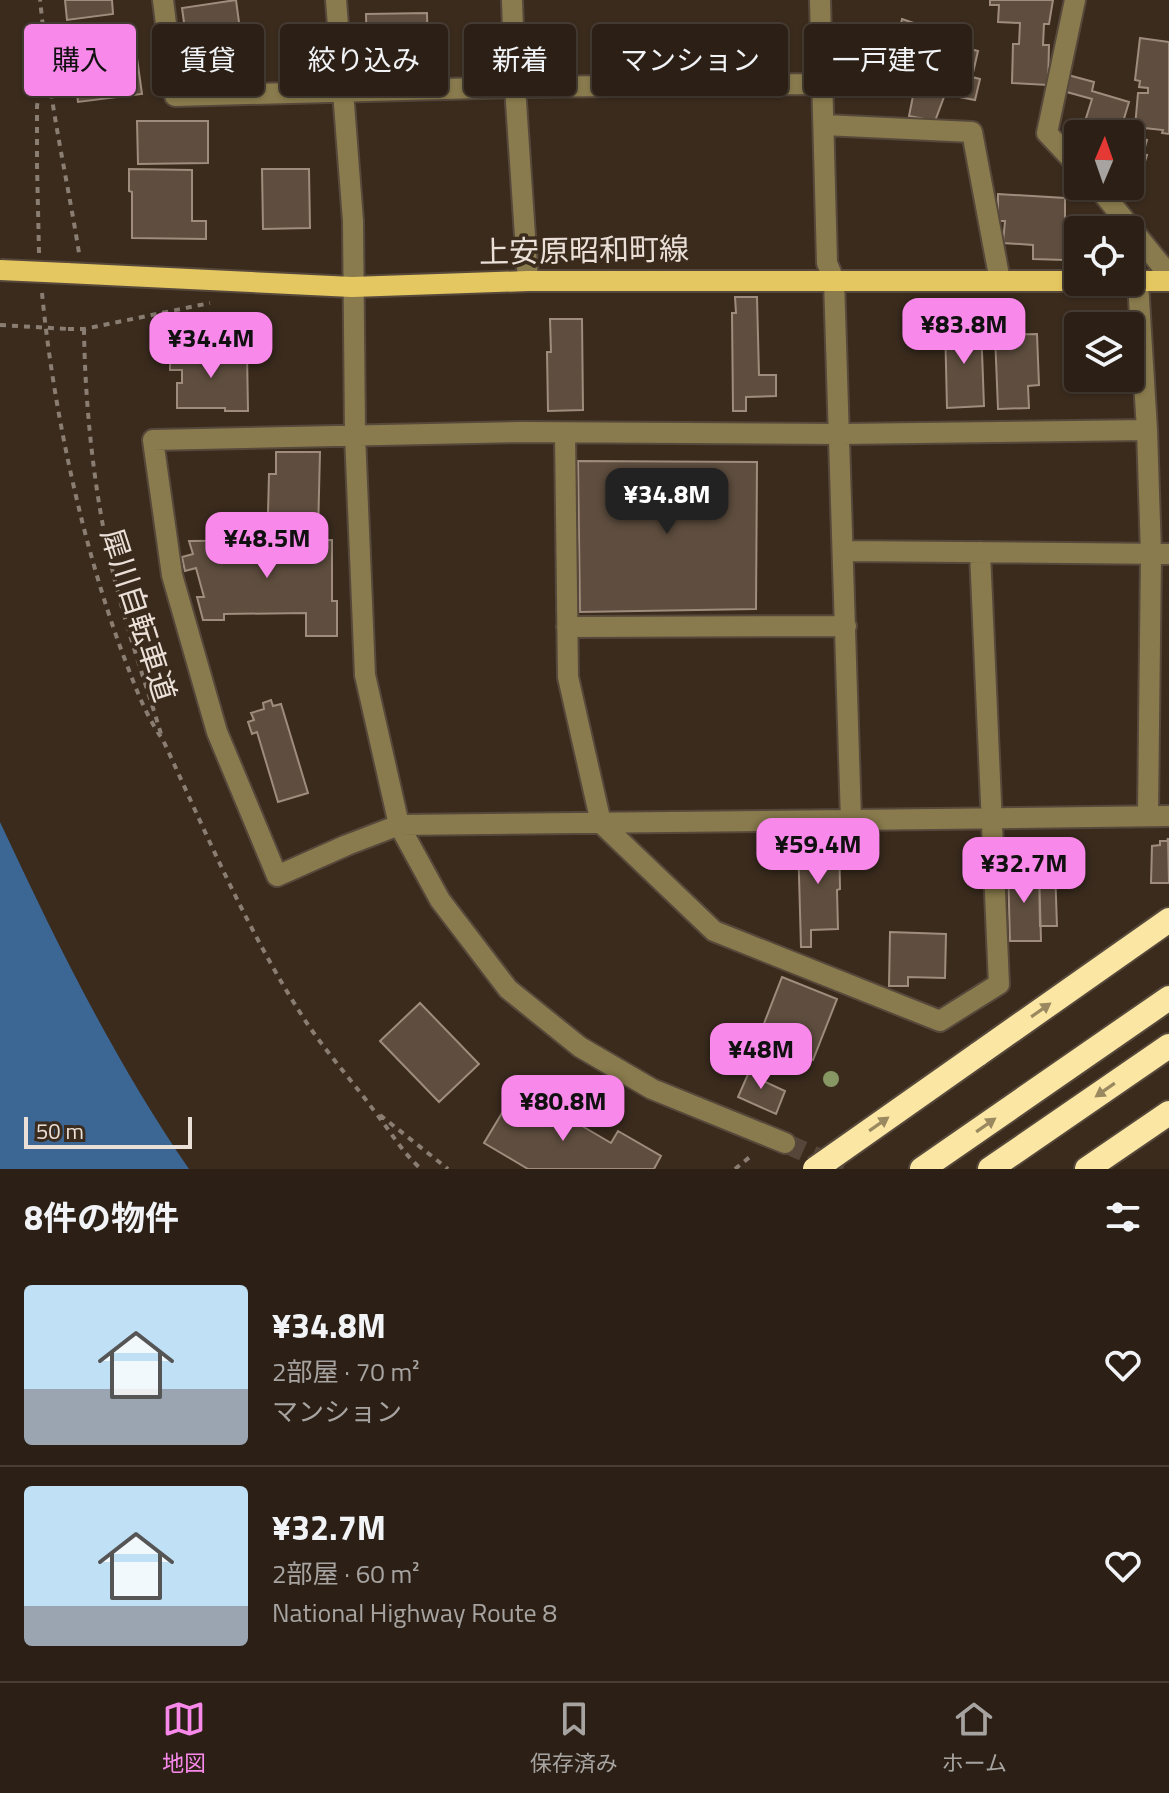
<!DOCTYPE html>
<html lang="ja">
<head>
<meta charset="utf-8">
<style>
  :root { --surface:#2c2016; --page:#382d23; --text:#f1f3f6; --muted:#a6a3a1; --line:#483e35; --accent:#f888ea }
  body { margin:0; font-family:"Titillium Web","Noto Sans JP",sans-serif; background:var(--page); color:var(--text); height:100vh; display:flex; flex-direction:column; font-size:30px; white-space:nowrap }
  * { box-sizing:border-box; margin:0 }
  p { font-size:26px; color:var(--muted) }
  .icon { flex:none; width:44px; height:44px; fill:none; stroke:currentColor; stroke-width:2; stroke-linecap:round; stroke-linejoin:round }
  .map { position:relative; height:1169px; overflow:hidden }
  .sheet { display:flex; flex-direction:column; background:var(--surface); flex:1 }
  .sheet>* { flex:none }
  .top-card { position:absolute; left:24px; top:24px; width:1122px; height:72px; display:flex; gap:16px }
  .needle { width:52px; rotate:2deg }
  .controls { position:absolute; left:1064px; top:120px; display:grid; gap:16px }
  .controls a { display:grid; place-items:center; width:80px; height:80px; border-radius:8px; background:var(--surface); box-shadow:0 2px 6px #0004,0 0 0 2px var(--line); font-size:40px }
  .scale { position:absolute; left:24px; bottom:20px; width:168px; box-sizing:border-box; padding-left:8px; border:4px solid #ebe0d8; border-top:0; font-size:22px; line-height:28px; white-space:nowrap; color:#ebe0d8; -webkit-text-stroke:6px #3a2b1d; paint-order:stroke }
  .price { position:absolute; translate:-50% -68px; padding:0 18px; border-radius:16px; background:var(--accent); color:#111; font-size:26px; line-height:52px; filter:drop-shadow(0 2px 4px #0008) }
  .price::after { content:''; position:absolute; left:50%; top:48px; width:24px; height:18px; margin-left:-12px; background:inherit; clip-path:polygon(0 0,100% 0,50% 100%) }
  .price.on { background:#222; color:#fff }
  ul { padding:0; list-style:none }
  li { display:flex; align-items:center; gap:24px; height:200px; padding:0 24px }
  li+li { border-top:2px solid var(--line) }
  li span { display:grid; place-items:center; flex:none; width:224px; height:160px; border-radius:8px; color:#555 }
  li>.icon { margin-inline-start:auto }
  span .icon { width:96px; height:96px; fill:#fffc; stroke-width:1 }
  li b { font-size:34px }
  h2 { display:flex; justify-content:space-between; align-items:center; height:96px; padding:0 24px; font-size:34px }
  .tag { padding:0 28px; border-radius:8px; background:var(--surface); box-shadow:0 2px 6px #0004,0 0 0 2px var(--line); font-size:28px; line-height:72px }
  .tag.on { background:var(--accent); color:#111 }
  .menu { display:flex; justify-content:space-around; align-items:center; height:112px; border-top:2px solid var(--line); background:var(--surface); font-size:22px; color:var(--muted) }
  .menu a { display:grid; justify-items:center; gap:4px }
  .menu .on { color:var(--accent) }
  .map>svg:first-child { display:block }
</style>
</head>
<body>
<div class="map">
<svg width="1169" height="1169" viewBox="0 0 1169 1169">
  <rect width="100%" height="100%" fill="#3a2b1d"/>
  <path fill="#3c6694" d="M0,822c56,120 114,238 189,347h-189z"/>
  <path fill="#5f4e3f" stroke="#9f8c7c" stroke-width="2" d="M65,0h47l1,14 -46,6z
    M236,0l7,52 -54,7 -7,-51z
    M990,0h63l-4,24h-5l-1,21h6l-1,40 -36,-2 1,-39h6l1,-21 -22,-1 1,-17h-9z
    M427,13l1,49 -61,1 -1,-49z
    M902,19l29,10 -4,16 26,7 2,-7 23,6 -6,26 8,2 -5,21 -42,-8 3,-11 -10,-2 -3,13 21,5 -9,24 -26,-5 7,-35 -21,-4 5,-23 6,1 3,-11 -12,-3z
    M1140,38l29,4v92l-7,-1 1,-3 -28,-3 3,-34h10v-5l-9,-1 1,-6 -5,-1z
    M135,44l7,50 -64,8 -6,-50z
    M1068,75l26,7 -2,9 37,11 -9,30 7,2h-46l11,-35 -29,-8z
    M137,121h71v42l-70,1z
    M1130,135l17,5 -4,14 4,1 -4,13 -13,-4z
    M129,169l63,1v51h14v18l-74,-1v-46l-3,-1z
    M262,169h47l1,59 -47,1z
    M998,194l67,4v62l-32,-1v-14l-30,-2 2,-22h-7z
    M735,297h22l2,78h17v21l-30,1v14h-13l-1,-98h4z
    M550,319h32l1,91 -35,1 -1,-59h4z
    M945,324h36l3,82 -37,2z
    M1037,334l2,51 -11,1 1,22 -31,1 -3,-74z
    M170,348h28v5h49l1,58h-23v-3h-48v-25h5v-13h-12z
    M276,452h44l-2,81h-44l1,-19 -7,-1 1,-39h7z
    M578,461l179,1 -1,147 -176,3z
    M332,540v61h5v35h-31v-23l-82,1v6h-21l-6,-23h7l-8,-29 -11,3 -3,-14 11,-3 -4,-13z
    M271,700l2,6 8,-2 27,89 -30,9 -21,-70 -5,2 -4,-12 6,-2 -3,-7 13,-4 -1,-6z
    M1168,838l1,45h-18l1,-37 8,-1v-4h7z
    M839,839l1,50 -3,1 1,39 -27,1v17h-10l-3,-107z
    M1008,869h31l2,72h-31z
    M1039,869h16l2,57h-17z
    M890,932l56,2 -1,44 -37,-1v9h-19z
    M782,977l55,22 -24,61 -55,-21z
    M420,1003l59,61 -40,38 -59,-61z
    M752,1065l13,6 -4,9 24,11 -9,23 -38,-17z
    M531,1096l80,47 7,-12 43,25 -7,13h-126l-44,-26 21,-35 14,8z"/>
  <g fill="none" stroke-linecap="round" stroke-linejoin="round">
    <path stroke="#554639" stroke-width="20" stroke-dasharray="20 10" stroke-linecap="butt" d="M785,1143l58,26"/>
    <defs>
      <path id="minor" d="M163,0l12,96 340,-9 -3,-87
        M336,0l17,221 2,214 10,240 34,150 41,75 68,89 72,58 72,42 133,54
        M820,0l7,263 7,17 17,540 -452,5 -52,20 -70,31 -60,-144 -45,-157 -19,-135 369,-8 319,2 306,-4 -9,-147
        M1075,0l-28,133 31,33
        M824,125l148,7 28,149
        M1097,186l72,89
        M528,281l-13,-194 308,-3
        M1147,430l4,124 -3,260
        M565,433l3,244 33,146 113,108 226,90 59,-37 -19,-432
        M844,551l325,3
        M567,627l279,-1
        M851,820l318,-4"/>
      <path id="major" d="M66,273l286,14 176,-6h641"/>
      <path id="highway" d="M977,1055l192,-135
        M922,1169l247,-171
        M990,1169l179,-123
        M1087,1169l82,-56"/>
    </defs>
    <use href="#minor" stroke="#56483b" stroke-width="24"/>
    <use href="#major" stroke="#56483b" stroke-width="24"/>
    <use href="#highway" stroke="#56483b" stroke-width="28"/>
    <path stroke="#8a7d72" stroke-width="4" stroke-dasharray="6 6" stroke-linecap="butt" d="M45,45c7,70 23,138 34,208
      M39,253l-2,-88v-59l5,-28 1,-51 -3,-27
      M42,293c11,115 40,250 80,359 12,31 22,61 41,88 43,93 83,188 138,274 22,35 50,65 74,98 16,20 27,40 46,57
      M68,329h16l126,-26
      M84,329c1,84 12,183 34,263 12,48 29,95 43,142
      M380,1115l68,54
      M735,1169l16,-13"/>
    <use href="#minor" stroke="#897b4d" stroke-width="20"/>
    <use href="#major" stroke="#e5c761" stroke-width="20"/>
    <use href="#highway" stroke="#fbe7a3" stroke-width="24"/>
    <defs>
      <path id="major-bridge" d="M0,270l66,3"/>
      <path id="highway-bridge" d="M815,1169l162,-114"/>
    </defs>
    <use href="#major-bridge" stroke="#56483b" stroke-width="24" stroke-linecap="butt"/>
    <use href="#highway-bridge" stroke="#56483b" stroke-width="28" stroke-linecap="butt"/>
    <path stroke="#8a7d72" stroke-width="4" stroke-dasharray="6 6" stroke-linecap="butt" d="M0,325l68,4"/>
    <use href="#major-bridge" stroke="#e5c761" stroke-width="20"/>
    <use href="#highway-bridge" stroke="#fbe7a3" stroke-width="24"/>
  </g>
  <circle fill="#869763" cx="831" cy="1079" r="8"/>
  <defs><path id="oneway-solid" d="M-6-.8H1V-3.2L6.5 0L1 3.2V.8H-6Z" transform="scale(2)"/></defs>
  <g fill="#9a8960">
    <use href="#oneway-solid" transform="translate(1041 1010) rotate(-35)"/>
    <use href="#oneway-solid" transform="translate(1105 1090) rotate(145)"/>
    <use href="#oneway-solid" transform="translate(879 1124) rotate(-35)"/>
    <use href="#oneway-solid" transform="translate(986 1125) rotate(-35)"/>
  </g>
  <g text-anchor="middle" stroke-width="7" stroke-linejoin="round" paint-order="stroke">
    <g font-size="30" fill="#ebe0d8" stroke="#3a2b1d">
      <text transform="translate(584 251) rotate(-1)" y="10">上安原昭和町線</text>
      <text transform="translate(138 615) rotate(72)" y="10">犀川自転車道</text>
    </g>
  </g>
</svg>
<div class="controls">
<a><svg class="needle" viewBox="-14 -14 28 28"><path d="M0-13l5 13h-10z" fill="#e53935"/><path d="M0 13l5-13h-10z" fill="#a6a3a1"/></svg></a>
<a><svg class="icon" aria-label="locate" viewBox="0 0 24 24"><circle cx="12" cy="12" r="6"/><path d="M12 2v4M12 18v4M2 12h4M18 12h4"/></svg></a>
<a><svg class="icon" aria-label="layers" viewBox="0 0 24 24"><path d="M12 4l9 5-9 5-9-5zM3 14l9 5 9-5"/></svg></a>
</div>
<div class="scale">50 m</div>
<b class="price" style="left:964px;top:366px">¥83.8M</b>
<b class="price" style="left:211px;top:380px">¥34.4M</b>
<b class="price on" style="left:667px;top:536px">¥34.8M</b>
<b class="price" style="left:267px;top:580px">¥48.5M</b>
<b class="price" style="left:818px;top:886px">¥59.4M</b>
<b class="price" style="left:1024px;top:905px">¥32.7M</b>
<b class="price" style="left:761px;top:1091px">¥48M</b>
<b class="price" style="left:563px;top:1143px">¥80.8M</b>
<div class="top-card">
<a class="tag on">購入</a>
<a class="tag">賃貸</a>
<a class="tag">絞り込み</a>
<a class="tag">新着</a>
<a class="tag">マンション</a>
<a class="tag">一戸建て</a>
</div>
</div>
<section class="sheet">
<h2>8件の物件<svg class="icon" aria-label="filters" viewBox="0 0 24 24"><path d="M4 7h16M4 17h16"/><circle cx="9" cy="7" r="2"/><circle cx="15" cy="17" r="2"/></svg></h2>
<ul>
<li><span style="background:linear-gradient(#bfe0f5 65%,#9aa5b1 0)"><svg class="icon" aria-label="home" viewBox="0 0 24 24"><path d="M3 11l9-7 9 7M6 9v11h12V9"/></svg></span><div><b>¥34.8M</b><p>2部屋 · 70 m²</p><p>マンション</p></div><svg class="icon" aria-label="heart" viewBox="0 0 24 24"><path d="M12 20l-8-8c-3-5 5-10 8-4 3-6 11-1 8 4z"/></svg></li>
<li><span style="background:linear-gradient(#bfe0f5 75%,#9aa5b1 0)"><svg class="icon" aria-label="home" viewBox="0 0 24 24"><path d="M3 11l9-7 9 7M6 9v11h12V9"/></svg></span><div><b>¥32.7M</b><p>2部屋 · 60 m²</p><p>National Highway Route 8</p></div><svg class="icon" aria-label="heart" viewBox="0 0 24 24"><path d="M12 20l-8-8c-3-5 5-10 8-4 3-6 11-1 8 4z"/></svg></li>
</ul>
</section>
<nav class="menu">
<a class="on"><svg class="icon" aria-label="map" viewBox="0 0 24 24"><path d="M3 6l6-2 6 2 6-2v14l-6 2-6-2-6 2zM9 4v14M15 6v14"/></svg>地図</a>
<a><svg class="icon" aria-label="saved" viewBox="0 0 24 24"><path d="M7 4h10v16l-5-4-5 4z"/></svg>保存済み</a>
<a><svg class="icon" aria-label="home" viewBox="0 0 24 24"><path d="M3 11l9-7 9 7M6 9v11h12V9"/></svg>ホーム</a>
</nav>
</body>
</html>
